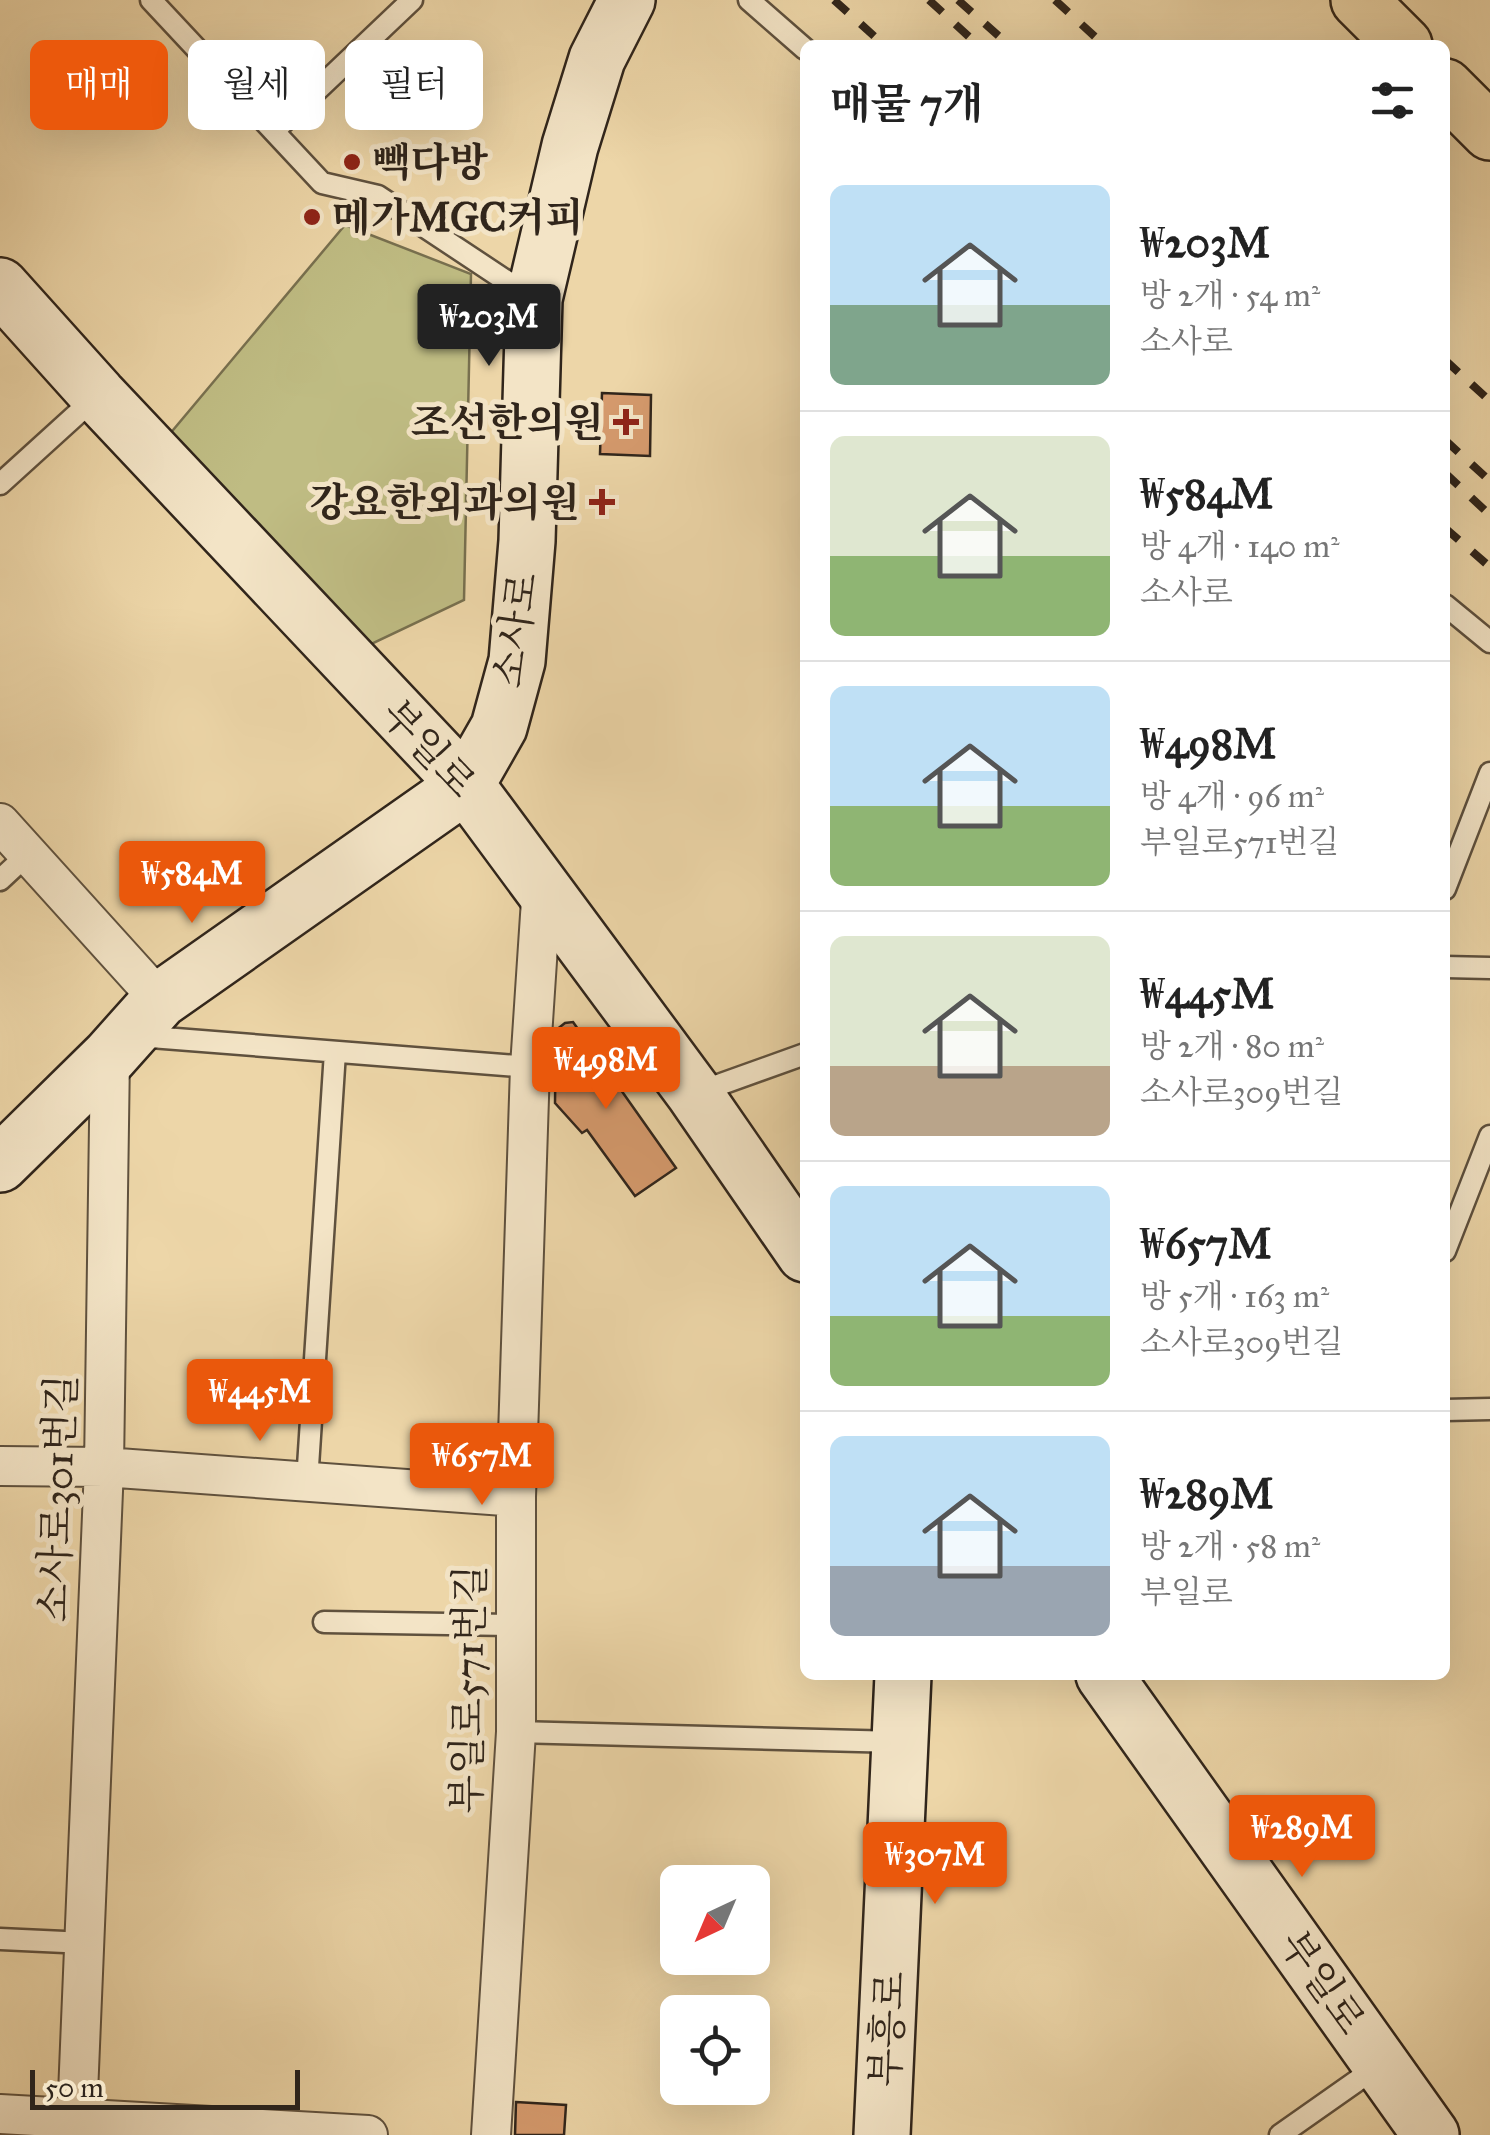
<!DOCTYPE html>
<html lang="ko">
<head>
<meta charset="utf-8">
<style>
  :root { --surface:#fff; --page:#f6f6f6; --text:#222; --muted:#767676; --line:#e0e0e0; --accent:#ea580c }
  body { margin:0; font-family:"IM FELL Great Primer","Noto Serif KR",serif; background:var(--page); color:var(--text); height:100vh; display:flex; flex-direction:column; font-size:38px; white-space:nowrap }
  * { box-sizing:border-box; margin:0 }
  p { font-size:32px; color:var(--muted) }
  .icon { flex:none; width:55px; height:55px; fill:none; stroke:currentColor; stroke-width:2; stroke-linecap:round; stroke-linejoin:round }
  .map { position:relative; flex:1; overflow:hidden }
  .drawer { position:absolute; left:800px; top:40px; width:650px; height:1640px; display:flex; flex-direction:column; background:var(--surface); border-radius:15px; box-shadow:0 10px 40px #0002 }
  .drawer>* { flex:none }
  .hud { position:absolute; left:30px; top:40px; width:620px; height:90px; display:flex; gap:20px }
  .needle { width:65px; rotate:224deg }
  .controls { position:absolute; left:660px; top:1865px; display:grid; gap:20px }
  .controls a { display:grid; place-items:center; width:110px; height:110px; border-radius:15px; background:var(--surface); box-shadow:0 10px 40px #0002; font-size:50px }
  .scale { position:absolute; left:30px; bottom:25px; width:270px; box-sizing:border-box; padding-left:10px; border:5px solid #30251b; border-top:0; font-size:28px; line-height:35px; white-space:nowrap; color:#30251b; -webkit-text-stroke:8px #f3e4c6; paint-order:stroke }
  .price { position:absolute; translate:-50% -85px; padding:0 22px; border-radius:10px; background:var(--accent); color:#fff; font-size:32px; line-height:65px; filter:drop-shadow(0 2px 5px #0008) }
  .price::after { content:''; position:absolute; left:50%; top:60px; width:30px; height:22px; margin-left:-15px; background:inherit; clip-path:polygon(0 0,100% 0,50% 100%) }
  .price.active { background:#222; color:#fff }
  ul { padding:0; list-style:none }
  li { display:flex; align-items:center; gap:30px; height:250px; padding:0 30px }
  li+li { border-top:2px solid var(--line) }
  li span { display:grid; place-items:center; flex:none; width:280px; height:200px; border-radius:15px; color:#555 }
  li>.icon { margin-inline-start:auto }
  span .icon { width:120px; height:120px; fill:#fffc; stroke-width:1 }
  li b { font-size:42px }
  h2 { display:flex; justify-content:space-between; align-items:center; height:120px; padding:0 30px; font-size:42px }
  .pill { padding:0 35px; border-radius:15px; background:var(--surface); box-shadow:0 10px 40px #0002; font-size:35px; line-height:90px }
  .pill.active { background:var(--accent); color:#fff }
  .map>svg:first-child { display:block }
</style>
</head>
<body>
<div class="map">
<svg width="1490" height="2135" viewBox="0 0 1490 2135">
  <rect width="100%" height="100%" fill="#edd6a8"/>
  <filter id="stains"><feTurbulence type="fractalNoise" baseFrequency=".002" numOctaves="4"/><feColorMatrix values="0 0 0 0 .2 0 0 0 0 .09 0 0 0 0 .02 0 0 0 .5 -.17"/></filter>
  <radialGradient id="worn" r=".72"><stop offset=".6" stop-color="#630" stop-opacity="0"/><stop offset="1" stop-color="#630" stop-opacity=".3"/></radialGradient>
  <path fill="#bfbc83" stroke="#78704f" stroke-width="2.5" d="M345,225l126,49 -7,326 -120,57 -191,-203z"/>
  <path fill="#d59a6d" stroke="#30251b" stroke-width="2.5" d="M602,393l49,2 -1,61 -50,-2z
    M573,1022l103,146 -41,28 -48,-66 -5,3 -27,-30 1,-73 9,-7z
    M516,2102l50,3 -2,30h-49z"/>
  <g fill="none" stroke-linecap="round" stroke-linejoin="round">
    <defs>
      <path id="lane" d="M151,0l171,183 56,13 154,102
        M749,0l56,49
        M274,131l138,-131
        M0,484l98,-89
        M1445,605l45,37
        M0,880l28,-26
        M1445,889l45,-116
        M1445,967l45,1
        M138,1036l392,31
        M699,1092l106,-38
        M1445,1251l45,-115
        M1445,1410l45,-1
        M307,1482l28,-430
        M324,1622l192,3
        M516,1732l382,10
        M0,1939l86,4
        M1280,2135l101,-71"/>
      <path id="street" d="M0,823l160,177
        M0,1466l104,1 412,30
        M0,2114l368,21
        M77,2118l27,-651 6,-411
        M491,2135l25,-403v-235l14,-430 12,-182"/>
      <path id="secondary" d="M0,286l98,109 368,390 228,308 111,161
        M0,1164l110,-108 50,-56 306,-215 33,-58 18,-66 10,-120 7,-242 36,-153 27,-87 30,-59
        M1104,1675l327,460
        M882,2135l21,-460"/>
      <path id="primary" d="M1359,0l45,45
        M1445,87l45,45"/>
    </defs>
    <use href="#lane" stroke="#5f513e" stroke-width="25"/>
    <use href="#street" stroke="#5f513e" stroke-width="42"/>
    <use href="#secondary" stroke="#30251b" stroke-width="60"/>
    <use href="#primary" stroke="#30251b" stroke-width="60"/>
    <use href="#lane" stroke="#f3e4c6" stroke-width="20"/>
    <use href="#street" stroke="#f3e4c6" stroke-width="38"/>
    <use href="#secondary" stroke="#f3e4c6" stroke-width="55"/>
    <use href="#primary" stroke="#edd6a8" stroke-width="55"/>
    <path stroke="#30251b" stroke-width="8" stroke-dasharray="18 18" stroke-linecap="butt" d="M834,0l50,45
      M929,0l49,45
      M958,0l51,45
      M1055,0l49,45
      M1445,360l45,41
      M1445,440l45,41
      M1445,473l45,42
      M1445,528l45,39"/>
  </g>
  <g fill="#8f2418" stroke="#f3e4c6" stroke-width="4">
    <circle cx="352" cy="162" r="10"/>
    <circle cx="312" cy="217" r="10"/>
    <path d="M621 407h10v10h10v10h-10v10h-10v-10h-10v-10h10z"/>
    <path d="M597 487h10v10h10v10h-10v10h-10v-10h-10v-10h10z"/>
  </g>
  <g text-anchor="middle" stroke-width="10" stroke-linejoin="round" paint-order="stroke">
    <g font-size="40" font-weight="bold" fill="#30251b" stroke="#f3e4c6" text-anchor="start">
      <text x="372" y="176">빽다방</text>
      <text x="332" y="231">메가MGC커피</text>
      <text x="604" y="436" text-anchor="end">조선한의원</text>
      <text x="580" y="516" text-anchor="end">강요한외과의원</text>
    </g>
    <g font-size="40" fill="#30251b" stroke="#f3e4c6">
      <text transform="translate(515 630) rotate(-82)" y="14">소사로</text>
      <text transform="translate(429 748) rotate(47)" y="14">부일로</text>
      <text transform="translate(57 1498) rotate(-88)" y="14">소사로301번길</text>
      <text transform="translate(468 1689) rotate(-89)" y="14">부일로571번길</text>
      <text transform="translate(1323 1982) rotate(55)" y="14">부일로</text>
      <text transform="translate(887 2029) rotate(-87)" y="14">부흥로</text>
    </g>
  </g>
  <rect width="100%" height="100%" filter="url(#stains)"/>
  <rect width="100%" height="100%" fill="url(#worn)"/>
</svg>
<div class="controls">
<a><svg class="needle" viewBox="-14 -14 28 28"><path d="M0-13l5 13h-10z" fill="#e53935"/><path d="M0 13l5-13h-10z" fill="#767676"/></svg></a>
<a><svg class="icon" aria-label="locate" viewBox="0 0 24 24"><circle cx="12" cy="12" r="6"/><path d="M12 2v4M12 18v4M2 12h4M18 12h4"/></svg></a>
</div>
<div class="scale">50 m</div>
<b class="price active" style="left:489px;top:369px">₩203M</b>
<b class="price" style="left:192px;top:926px">₩584M</b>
<b class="price" style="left:606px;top:1112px">₩498M</b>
<b class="price" style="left:260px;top:1444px">₩445M</b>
<b class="price" style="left:482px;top:1508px">₩657M</b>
<b class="price" style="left:1302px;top:1880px">₩289M</b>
<b class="price" style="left:935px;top:1907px">₩307M</b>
<div class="hud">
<a class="pill active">매매</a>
<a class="pill">월세</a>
<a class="pill">필터</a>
</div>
<section class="drawer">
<h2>매물 7개<svg class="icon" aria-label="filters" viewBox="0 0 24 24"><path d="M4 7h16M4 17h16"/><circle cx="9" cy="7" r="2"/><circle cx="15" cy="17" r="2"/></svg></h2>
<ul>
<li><span style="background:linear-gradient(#bfe0f5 60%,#7fa58c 0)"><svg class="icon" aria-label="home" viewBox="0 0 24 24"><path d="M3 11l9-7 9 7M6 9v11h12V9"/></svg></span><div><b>₩203M</b><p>방 2개 · 54 m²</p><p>소사로</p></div></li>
<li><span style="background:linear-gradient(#dfe7d0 60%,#8fb573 0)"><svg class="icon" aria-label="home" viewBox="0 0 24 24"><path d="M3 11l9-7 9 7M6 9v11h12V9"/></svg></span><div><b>₩584M</b><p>방 4개 · 140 m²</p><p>소사로</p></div></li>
<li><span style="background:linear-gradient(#bfe0f5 60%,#8fb573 0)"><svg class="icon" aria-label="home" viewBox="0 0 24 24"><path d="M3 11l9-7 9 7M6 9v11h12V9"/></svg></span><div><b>₩498M</b><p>방 4개 · 96 m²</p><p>부일로571번길</p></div></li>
<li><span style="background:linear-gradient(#dfe7d0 65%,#b9a48a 0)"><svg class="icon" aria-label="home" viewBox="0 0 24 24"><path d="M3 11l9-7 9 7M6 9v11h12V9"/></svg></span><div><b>₩445M</b><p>방 2개 · 80 m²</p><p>소사로309번길</p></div></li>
<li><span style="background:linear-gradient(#bfe0f5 65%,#8fb573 0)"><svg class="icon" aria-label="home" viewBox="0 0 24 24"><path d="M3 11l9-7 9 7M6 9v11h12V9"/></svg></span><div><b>₩657M</b><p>방 5개 · 163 m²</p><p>소사로309번길</p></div></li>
<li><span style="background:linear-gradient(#bfe0f5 65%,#9aa5b1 0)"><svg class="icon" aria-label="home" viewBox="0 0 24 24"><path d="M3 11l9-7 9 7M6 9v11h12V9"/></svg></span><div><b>₩289M</b><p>방 2개 · 58 m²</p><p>부일로</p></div></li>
</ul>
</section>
</div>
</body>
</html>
